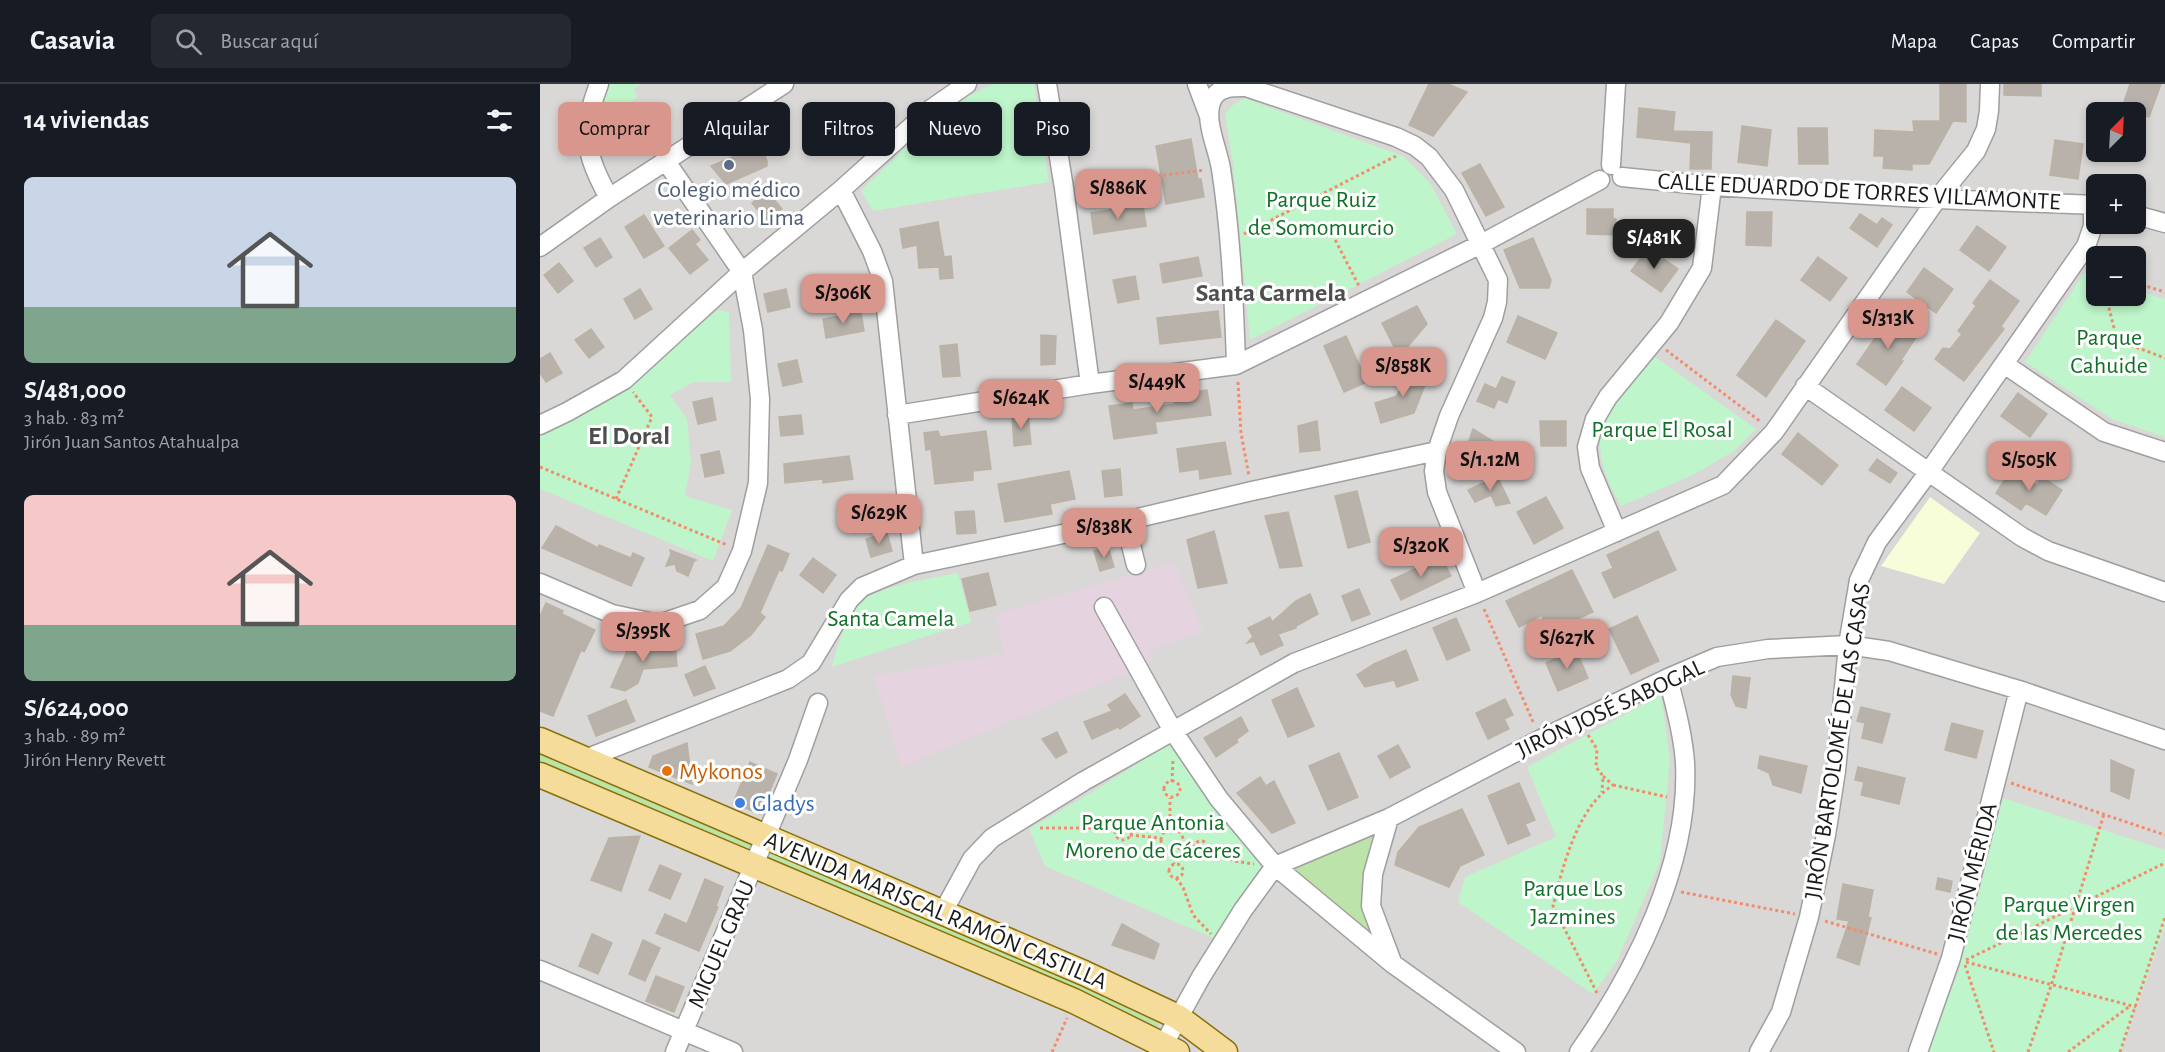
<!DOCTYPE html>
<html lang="es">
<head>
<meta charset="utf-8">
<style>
  :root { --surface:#171b24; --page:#242831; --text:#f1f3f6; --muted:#9ea1a6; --line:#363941; --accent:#d8968c }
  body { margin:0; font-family:"Alegreya Sans",sans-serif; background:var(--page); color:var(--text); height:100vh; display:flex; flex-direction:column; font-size:22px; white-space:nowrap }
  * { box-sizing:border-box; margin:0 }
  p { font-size:20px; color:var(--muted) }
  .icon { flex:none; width:33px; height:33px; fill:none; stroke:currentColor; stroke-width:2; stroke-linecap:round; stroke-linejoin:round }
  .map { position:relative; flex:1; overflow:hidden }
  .sheet { display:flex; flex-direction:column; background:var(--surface); width:540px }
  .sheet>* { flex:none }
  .top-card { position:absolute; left:18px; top:18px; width:570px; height:54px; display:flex; gap:12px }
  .needle { width:39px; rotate:24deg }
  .fabs { position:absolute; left:1546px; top:18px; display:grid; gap:12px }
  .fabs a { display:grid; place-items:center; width:60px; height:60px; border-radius:9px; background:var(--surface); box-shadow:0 3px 9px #0003; font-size:30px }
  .price { position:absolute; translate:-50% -51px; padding:0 14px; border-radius:12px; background:var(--accent); color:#111; font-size:20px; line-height:39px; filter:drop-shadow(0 2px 3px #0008) }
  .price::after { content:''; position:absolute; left:50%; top:36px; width:18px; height:14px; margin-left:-9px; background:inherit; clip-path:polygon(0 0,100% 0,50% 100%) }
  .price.active { background:#222; color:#fff }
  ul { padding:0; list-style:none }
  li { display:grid; align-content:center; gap:12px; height:318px; padding:0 24px }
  li span { display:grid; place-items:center; height:186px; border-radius:9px; color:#555 }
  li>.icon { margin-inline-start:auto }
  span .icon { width:108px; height:108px; fill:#fffc; stroke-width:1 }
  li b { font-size:26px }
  h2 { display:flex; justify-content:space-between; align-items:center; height:72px; padding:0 24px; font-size:26px }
  .tag { padding:0 21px; border-radius:9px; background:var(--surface); box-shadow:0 3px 9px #0003; font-size:21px; line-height:54px }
  .tag.active { background:var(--accent); color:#111 }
  header { display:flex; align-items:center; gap:36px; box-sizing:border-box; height:84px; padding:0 30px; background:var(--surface); border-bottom:2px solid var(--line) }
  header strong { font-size:28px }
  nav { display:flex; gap:33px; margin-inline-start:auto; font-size:21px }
  .search { width:420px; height:54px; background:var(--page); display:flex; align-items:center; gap:15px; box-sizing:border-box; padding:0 21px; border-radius:9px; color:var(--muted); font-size:22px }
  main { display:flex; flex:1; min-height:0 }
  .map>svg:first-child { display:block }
</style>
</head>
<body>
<header>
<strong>Casavia</strong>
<div class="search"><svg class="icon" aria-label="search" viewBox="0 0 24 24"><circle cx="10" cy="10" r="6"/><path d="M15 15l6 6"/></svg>Buscar aquí</div>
<nav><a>Mapa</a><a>Capas</a><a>Compartir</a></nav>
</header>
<main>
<section class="sheet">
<h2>14 viviendas<svg class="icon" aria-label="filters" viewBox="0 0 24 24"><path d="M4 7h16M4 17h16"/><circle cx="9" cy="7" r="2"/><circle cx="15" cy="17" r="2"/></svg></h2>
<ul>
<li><span style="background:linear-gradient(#c9d6e8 70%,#7fa58c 0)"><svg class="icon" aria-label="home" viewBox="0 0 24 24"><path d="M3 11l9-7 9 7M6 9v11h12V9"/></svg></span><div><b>S/481,000</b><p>3 hab. · 83 m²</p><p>Jirón Juan Santos Atahualpa</p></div></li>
<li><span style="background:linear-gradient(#f6c9c9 70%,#7fa58c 0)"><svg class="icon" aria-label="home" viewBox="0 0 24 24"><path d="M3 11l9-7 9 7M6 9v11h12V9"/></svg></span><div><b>S/624,000</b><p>3 hab. · 89 m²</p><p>Jirón Henry Revett</p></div></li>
</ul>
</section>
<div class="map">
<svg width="1625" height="968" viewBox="0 0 1625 968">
  <rect width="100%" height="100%" fill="#eceae0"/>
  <path fill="#d9d8d7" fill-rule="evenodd" d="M0,0h1625v968h-1625zM1557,28h39v40h-39zM1557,100h39v40h-39zM1557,172h39v40h-39z"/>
  <path fill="#e5d3df" d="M634,478l29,69 -54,20 4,11 -252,105 -27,-91 130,-23 -8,-39z"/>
  <path fill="#f7fdd8" d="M1390,413l50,36 -36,51 -63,-18z"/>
  <path fill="#bde4a8" d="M0,662l217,94 -6,14 -211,-86z
    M837,744l-8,19 -4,57 20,46 -103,-83z
    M230,762l390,174 -2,6 -10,3 -380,-169 -4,-4z"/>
  <path fill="#bef5ca" d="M70,0h31l-7,5 3,9 -10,6 -24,-3z
    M455,0h39l15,98 -176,29 -12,-20c34,-32 91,-94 134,-107z
    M704,14l159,58 27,27 27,51 -207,106 -17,-176 -8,-50 8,-9z
    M1544,189l13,4v19h39v-6l29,9v138l-53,-18 -87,-57z
    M178,226l11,2 2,70h-37l-24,13 17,24 4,43 -6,34 47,14 -19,51 -173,-72v-56l25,-10 57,-32z
    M1114,272l102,73 -22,22 -41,24 -72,31c-42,-73 -16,-95 33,-150z
    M418,489l13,49 -139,45c6,-22 13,-52 32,-67 18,-15 69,-22 94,-27z
    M1121,611l9,65 -10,102 -43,99 -24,33 -135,-92 7,-25 91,-40 -29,-70z
    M633,657l92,126 -47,73 -173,-74 -16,-37 70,-41z
    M1463,714l162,52v77l-44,125h-194l32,-82z"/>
  <path fill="#b8b2aa" stroke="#bcb2a4" stroke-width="1.5" d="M889,0h19l19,8 -34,44 -24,-11z
    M1400,0h26v38l-13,-1 -24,43h-17v6l-29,-2 1,-12h-10l1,-26 39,2 -1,-11h27z
    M1464,0h37v12l-37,-1z
    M1590,0h31l-12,33 -27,-9z
    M70,24l13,1 4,9 14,-8 10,17 -34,20 -8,-14z
    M1099,24l36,4 -2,19 39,1 -1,37h-21l1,-26 -54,-6z
    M318,25l16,20 -28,21 -5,-6 -4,3 -8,-14z
    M1202,42l29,4 -4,36 -29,-4z
    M1258,44h29l1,36h-29z
    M651,55l7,40h3l3,18 -38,7 -10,-58z
    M1515,56l28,4 -5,35 -28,-4z
    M220,61l7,16v5l-41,18 -15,-18z
    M940,80l24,43 -18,9 -24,-43z
    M227,107l15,18 -15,12 -15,-18z
    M603,121l3,21 -52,8 -3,-21z
    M1047,125h26v9l3,1v16l-29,-1z
    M1207,128h25l-1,34 -25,-1z
    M1320,130l17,11 5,-7 10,7 -15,22 -27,-19z
    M104,131l20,31 -20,12 -19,-31z
    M398,138l6,35 7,-1 2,22 -13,1 -1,-12 -20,1 -2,-23 -14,3 -3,-19z
    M1437,142l29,21 -17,24 -29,-21z
    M152,146l8,10 -5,4 13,16 -18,14 -21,-26z
    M60,154l12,19 -16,10 -12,-19z
    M993,154l18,42 -2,8h-29l-16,-38z
    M1108,164l30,21 -17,23 -30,-21z
    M658,173l4,19 -39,7 -3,-19z
    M1278,173l29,21 -17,23 -29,-21z
    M19,179l14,18 -15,12 -14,-18z
    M1384,184l29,21 -17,24 -29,-21z
    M595,192l4,23 -21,4 -5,-23z
    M1450,196l29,21 -18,25 3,3 -40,52 -29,-22 8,-11 7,1 12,-15 -4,-3 18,-25 -3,-3z
    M100,205l12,20 -17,10 -11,-20z
    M246,205l4,18 -22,5 -4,-18z
    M877,222l10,18 -28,33 -17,-34z
    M678,227l3,26 -61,7 -3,-26z
    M321,228l3,19 -38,7 -3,-19z
    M978,232l39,17 -12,26 -38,-17z
    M1236,236l29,21 -39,56 -29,-22z
    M1342,236l12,8 6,-8 19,13 -18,27 2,1 -17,24 -29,-21 19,-27 -3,-2z
    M51,245l13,18 -15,11 -14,-18z
    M501,251l15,1 -1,28 -14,1z
    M806,252l21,46 -23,10 -20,-46z
    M417,260l3,32 -17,1 -3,-31z
    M10,269l12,20 -16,9 -6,-9v-14z
    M257,276l5,22 -19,4 -5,-22z
    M869,280l18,16 -13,33 -33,10 -6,-20 22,-7z
    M962,293l13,5 -8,21 -9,-4 -4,9 -17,-7 8,-17 11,5z
    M1362,303l29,21 -17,23 -29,-21z
    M667,306l4,25 -56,7 2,11 -43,6 -5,-33 23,-3 1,7 42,-6 -1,-10z
    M1478,309l29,21 -17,23 -29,-21z
    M172,314l4,22 -18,4 -5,-22z
    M488,330l3,30 -17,2 -2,-31z
    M261,331l2,19 -22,2 -2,-19z
    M777,337l3,29 -20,2 -2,-26z
    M1000,337h26v25h-25z
    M933,345l28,17 -3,9 -33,-3z
    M398,347l2,6 46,-6 5,38 -18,2v9l-38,4 -4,-35 -5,1 -2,-17z
    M1258,349l40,32 -16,20 -40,-31z
    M685,358l6,32 -31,5 -1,-10 -19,3 -3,-23z
    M179,367l5,22 -19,4 -4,-22z
    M309,372l4,23 -30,4v-4l-38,4 -1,-19z
    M1337,375l20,14 -7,10 -21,-13z
    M1472,384l25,17 5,-8 20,13 -16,25 -20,-12 -5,7 -25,-17z
    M580,385l2,26 -17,2 -3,-26z
    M529,387l6,28 -25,5 2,10 -47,8 -7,-38z
    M957,392l13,27 -14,3 -5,-11 -16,7 -7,-12z
    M817,407l13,51 -22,6 -13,-52z
    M1006,413l17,31 -29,16 -17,-32z
    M434,427l2,22 -19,1 -2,-22z
    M748,428l14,54 -22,2 -15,-52z
    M16,442l42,22 1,-3 32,13 2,-5 11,5 -13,28 -89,-38z
    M674,447l13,52 -29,5 -11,-48z
    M1118,447l18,39 -62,28 -12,-25 11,-5 -6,-13z
    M347,449l5,18 -21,6 -5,-18z
    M228,461l21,9 -7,17 -3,-1 -19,43 5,4 -14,18 -21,16 -27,8 -7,-25 28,-8 17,-18z
    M568,463l6,20 -14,4 -6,-20z
    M130,466l26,10 -2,1 -6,15 -11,-5 -2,-7 -9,2 5,-12z
    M901,473l10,19 -50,24 -10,-20z
    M273,474l23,17 -13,18 -23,-18z
    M1032,486l21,42 -47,22 -4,-19 -23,12 -13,-26z
    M448,489l8,32 -26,6 -8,-32z
    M819,505l11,25 -18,7 -10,-25z
    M770,510l8,20 -22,12v2l-18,6 5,11 -22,10 -7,-14 -7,2 6,-6 -5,-9 22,-11 2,5 24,-21z
    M6,519l17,8 -1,3 33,16 -11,22 -3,-2 -28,66 -13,-5v-95z
    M1097,532l22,45 -28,13 -22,-45z
    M916,534l14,32 -23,10 -14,-32z
    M91,558l26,6v-5l18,-1 2,24 -34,3 -5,14 -13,8 -14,-4z
    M866,566l12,30 -21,7 -3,-7 -29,7 -8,-12 17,-11z
    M1036,566l12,28 -30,13 -12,-28z
    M165,582l10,22 -21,8 -9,-21z
    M1193,592l17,2 -4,30 -10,-2 -5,-11z
    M757,604l17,38 -26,11 -16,-37z
    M585,610l15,22 -20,13 -2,-2 -26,12 -8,-17 28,-11 -4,-6z
    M965,615l8,16 -9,4 5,10 -21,10 -12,-26z
    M86,616l9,21 -39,15 -8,-20z
    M1321,623l29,7 -8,29 -20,-5 3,-15 -8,-2z
    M701,633l7,14 -12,9 2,2 -22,15 -12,-19z
    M1412,639l31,8 -7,27 -31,-8z
    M517,648l10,20 -11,6 -14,-19z
    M147,659l5,41 -43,-17 4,-11z
    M858,661l12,22 -20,11 -12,-22z
    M799,669l19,44 -30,13 -19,-44z
    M1220,672l47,10 -6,27 -28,-8 -4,-12 -11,-5z
    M1571,676l23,10 -5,29 -18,-8z
    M210,678l27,12 -17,40 -27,-11z
    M1318,683l47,11 -6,26 -38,-9 3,-13 -9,-2z
    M720,693l6,9 8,-5 21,42 -23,10 -35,-40z
    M979,699l16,37 -10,4 5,11 -22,9 -20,-48z
    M922,725l22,46 -24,11 -11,21 -54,-22 3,-13 21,-25z
    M100,752l-19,55 -30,-11 18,-42z
    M120,781l21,9 -11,25 -21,-9z
    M1398,794l14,3 -2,11 -14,-3z
    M165,795l18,8 -7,19 2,1 -19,44 -43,-18 9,-19 22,10z
    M1303,800l30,6 -5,27 3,1 -12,47 -22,-8 12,-36 -12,-2z
    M582,840l37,20 -5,15 -42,-14z
    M52,850l20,9 -14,31 -19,-8z
    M103,856l17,8 -15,33 -16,-7z
    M116,892l28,11 -10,25 -28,-11z"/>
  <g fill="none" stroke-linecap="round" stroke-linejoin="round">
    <defs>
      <path id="minor" d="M59,0c-19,49 -14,69 10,114
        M507,0l17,104 26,196
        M657,0l12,32
        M1071,81l5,-81
        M1082,93l90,9 225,13 160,6
        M301,106l31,61 11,30 31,284
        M1596,131l29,8
        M0,163l69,-49 175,-114
        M1464,280l100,68 61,20
        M696,281c-2,-65 -5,-131 -15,-196 -3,-21 -19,-51 -8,-71 7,-12 22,-11 33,-11l150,50 19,9 14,11 25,33 44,90 -1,22 -4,16 -44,98 -12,35 -3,20 3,21 40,101
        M1265,302l217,151 26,14 117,41
        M357,331l193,-31 146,-19 245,-121 119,-64
        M0,341l27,-13 57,-32 118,-108 99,-82 90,-81 36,-25
        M585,437l11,44
        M1077,448l-27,-64 -3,-21 8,-28 13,-22 61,-74 33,-55 10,-82
        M0,499l72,31 47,10 41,-14 26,-23 16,-36 16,-68 2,-84 -7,-69 -11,-58 -77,-112
        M564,523l69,124 46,68 56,67 118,98 123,88
        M45,675l203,-80 23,-16 38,-63 13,-13 52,-22 211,-44 127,-30 185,-40
        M849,734l-16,56 -2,32 21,56
        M403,828l29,-53 20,-21 92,-57 210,-118 183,-70 246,-108 51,-53 163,-233 39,-48 10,-22 3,-18 1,-27
        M0,886l193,82
        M624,960l37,-67 42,-67 32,-44 114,-48 152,-79 127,-61 49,-21 51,-8 80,-4 41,6 130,39 146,50
        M135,968l123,-292 20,-57
        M1039,968c56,-80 111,-188 106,-289 -2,-29 -10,-57 -17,-85
        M1219,968l22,-40 28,-95 17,-82 10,-64 12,-126 11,-65 18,-38 51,-69 158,-227 7,-20v-22
        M1378,968l33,-94 68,-268"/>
      <path id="major" d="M0,656l544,233 94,44 47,35
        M0,691l534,226 103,51"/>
    </defs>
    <use href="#minor" stroke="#9f9f9f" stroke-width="21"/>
    <use href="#major" stroke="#897108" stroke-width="27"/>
    <path stroke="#f18d6c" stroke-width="3" stroke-dasharray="3 3" stroke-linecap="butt" d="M540,102l125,-16
      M787,140l32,62
      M704,150l152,-78
      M1596,199l29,9
      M1566,212l11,44 48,18
      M1126,266l95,72
      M698,298l3,51 8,43
      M0,383l187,78
      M76,415l36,-82 -19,-25
      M944,525l50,115
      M1048,651l9,14 -1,18 7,9
      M624 705a8 8 0 1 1 16 0a8 8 0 1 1-16 0Z
      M632,698l1,-23
      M1471,699l154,52
      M1073,701l54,12
      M575 748a8 8 0 1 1 16 0a8 8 0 1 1-16 0Z
      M500,744h76
      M630,745v-31
      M621 756a11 11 0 1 1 22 0a11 11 0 1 1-22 0Z
      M590,751l30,3
      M654 764a7 7 0 1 1 14 0a7 7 0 1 1-14 0Z
      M642,759l13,3
      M631,767l3,13
      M668,767h9l17,10 20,3
      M629 787a7 7 0 1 1 14 0a7 7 0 1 1-14 0Z
      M636,794l7,9 10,28 18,19
      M1141,808l114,22
      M1285,837l112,33
      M1426,876l199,-97
      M1426,878l170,45
      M1425,881l29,87
      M1057,909l-44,-87c10,-40 24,-98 60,-121l-10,-9 -1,16
      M512,968l15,-34
      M1488,968l23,-66 53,-172
      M1528,968l62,-46
      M1580,968l45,-135"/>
    <use href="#minor" stroke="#fff" stroke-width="18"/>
    <use href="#major" stroke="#f6dc9b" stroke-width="24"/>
  </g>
  <circle fill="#5c6f8a" stroke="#fff" stroke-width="2" cx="189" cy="81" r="6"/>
  <circle fill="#e8710a" stroke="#fff" stroke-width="2" cx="127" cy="687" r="6"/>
  <circle fill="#3f7fe0" stroke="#fff" stroke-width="2" cx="200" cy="719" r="6"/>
  <g text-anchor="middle" stroke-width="6" stroke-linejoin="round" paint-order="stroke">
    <g font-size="24" fill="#4e5e75" stroke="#fff">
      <text x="189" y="113">Colegio médico<tspan x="189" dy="28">veterinario Lima</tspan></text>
    </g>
    <g font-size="24" fill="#1b1b1b" stroke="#fff">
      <text transform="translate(1319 107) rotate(3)" y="8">CALLE EDUARDO DE TORRES VILLAMONTE</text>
      <text transform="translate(1070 624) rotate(-25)" y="8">JIRÓN JOSÉ SABOGAL</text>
      <text transform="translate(1297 657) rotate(-81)" y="8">JIRÓN BARTOLOMÉ DE LAS CASAS</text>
      <text transform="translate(1432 788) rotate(-76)" y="8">JIRÓN MÉRIDA</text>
      <text transform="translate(396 826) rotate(23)" y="8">AVENIDA MARISCAL RAMÓN CASTILLA</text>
      <text transform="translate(181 860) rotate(-67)" y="8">MIGUEL GRAU</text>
    </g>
    <g font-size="24" fill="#117027" stroke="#fff">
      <text x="781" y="123">Parque Ruiz<tspan x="781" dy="28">de Somomurcio</tspan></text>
      <text x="1569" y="261">Parque<tspan x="1569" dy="28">Cahuide</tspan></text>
      <text x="1122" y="353">Parque El Rosal</text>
      <text x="351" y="542">Santa Camela</text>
      <text x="613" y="746">Parque Antonia<tspan x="613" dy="28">Moreno de Cáceres</tspan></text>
      <text x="1033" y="812">Parque Los<tspan x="1033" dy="28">Jazmines</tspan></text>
      <text x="1529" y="828">Parque Virgen<tspan x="1529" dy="28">de las Mercedes</tspan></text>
    </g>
    <g font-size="24" fill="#c56008" stroke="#fff" text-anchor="start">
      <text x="139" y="695">Mykonos</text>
    </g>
    <g font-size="24" fill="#366cbe" stroke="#fff" text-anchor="start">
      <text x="212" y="727">Gladys</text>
    </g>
    <g font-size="26" font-weight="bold" fill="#4e4e4e" stroke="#fff">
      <text x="731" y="217">Santa Carmela</text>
      <text x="89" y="360">El Doral</text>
    </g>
  </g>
</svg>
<div class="fabs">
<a><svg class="needle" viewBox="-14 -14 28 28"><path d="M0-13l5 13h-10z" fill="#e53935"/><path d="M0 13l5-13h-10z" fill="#9ea1a6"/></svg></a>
<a>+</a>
<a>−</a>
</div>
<b class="price" style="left:578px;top:136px">S/886K</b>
<b class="price active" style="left:1114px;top:186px">S/481K</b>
<b class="price" style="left:303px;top:241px">S/306K</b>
<b class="price" style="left:1348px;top:266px">S/313K</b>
<b class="price" style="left:863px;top:314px">S/858K</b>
<b class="price" style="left:617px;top:330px">S/449K</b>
<b class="price" style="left:481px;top:346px">S/624K</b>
<b class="price" style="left:950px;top:408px">S/1.12M</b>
<b class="price" style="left:1489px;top:408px">S/505K</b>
<b class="price" style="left:339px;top:461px">S/629K</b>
<b class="price" style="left:564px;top:475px">S/838K</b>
<b class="price" style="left:881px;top:494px">S/320K</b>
<b class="price" style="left:103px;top:579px">S/395K</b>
<b class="price" style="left:1027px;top:586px">S/627K</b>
<div class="top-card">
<a class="tag active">Comprar</a>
<a class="tag">Alquilar</a>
<a class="tag">Filtros</a>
<a class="tag">Nuevo</a>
<a class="tag">Piso</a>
</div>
</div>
</main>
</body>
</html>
